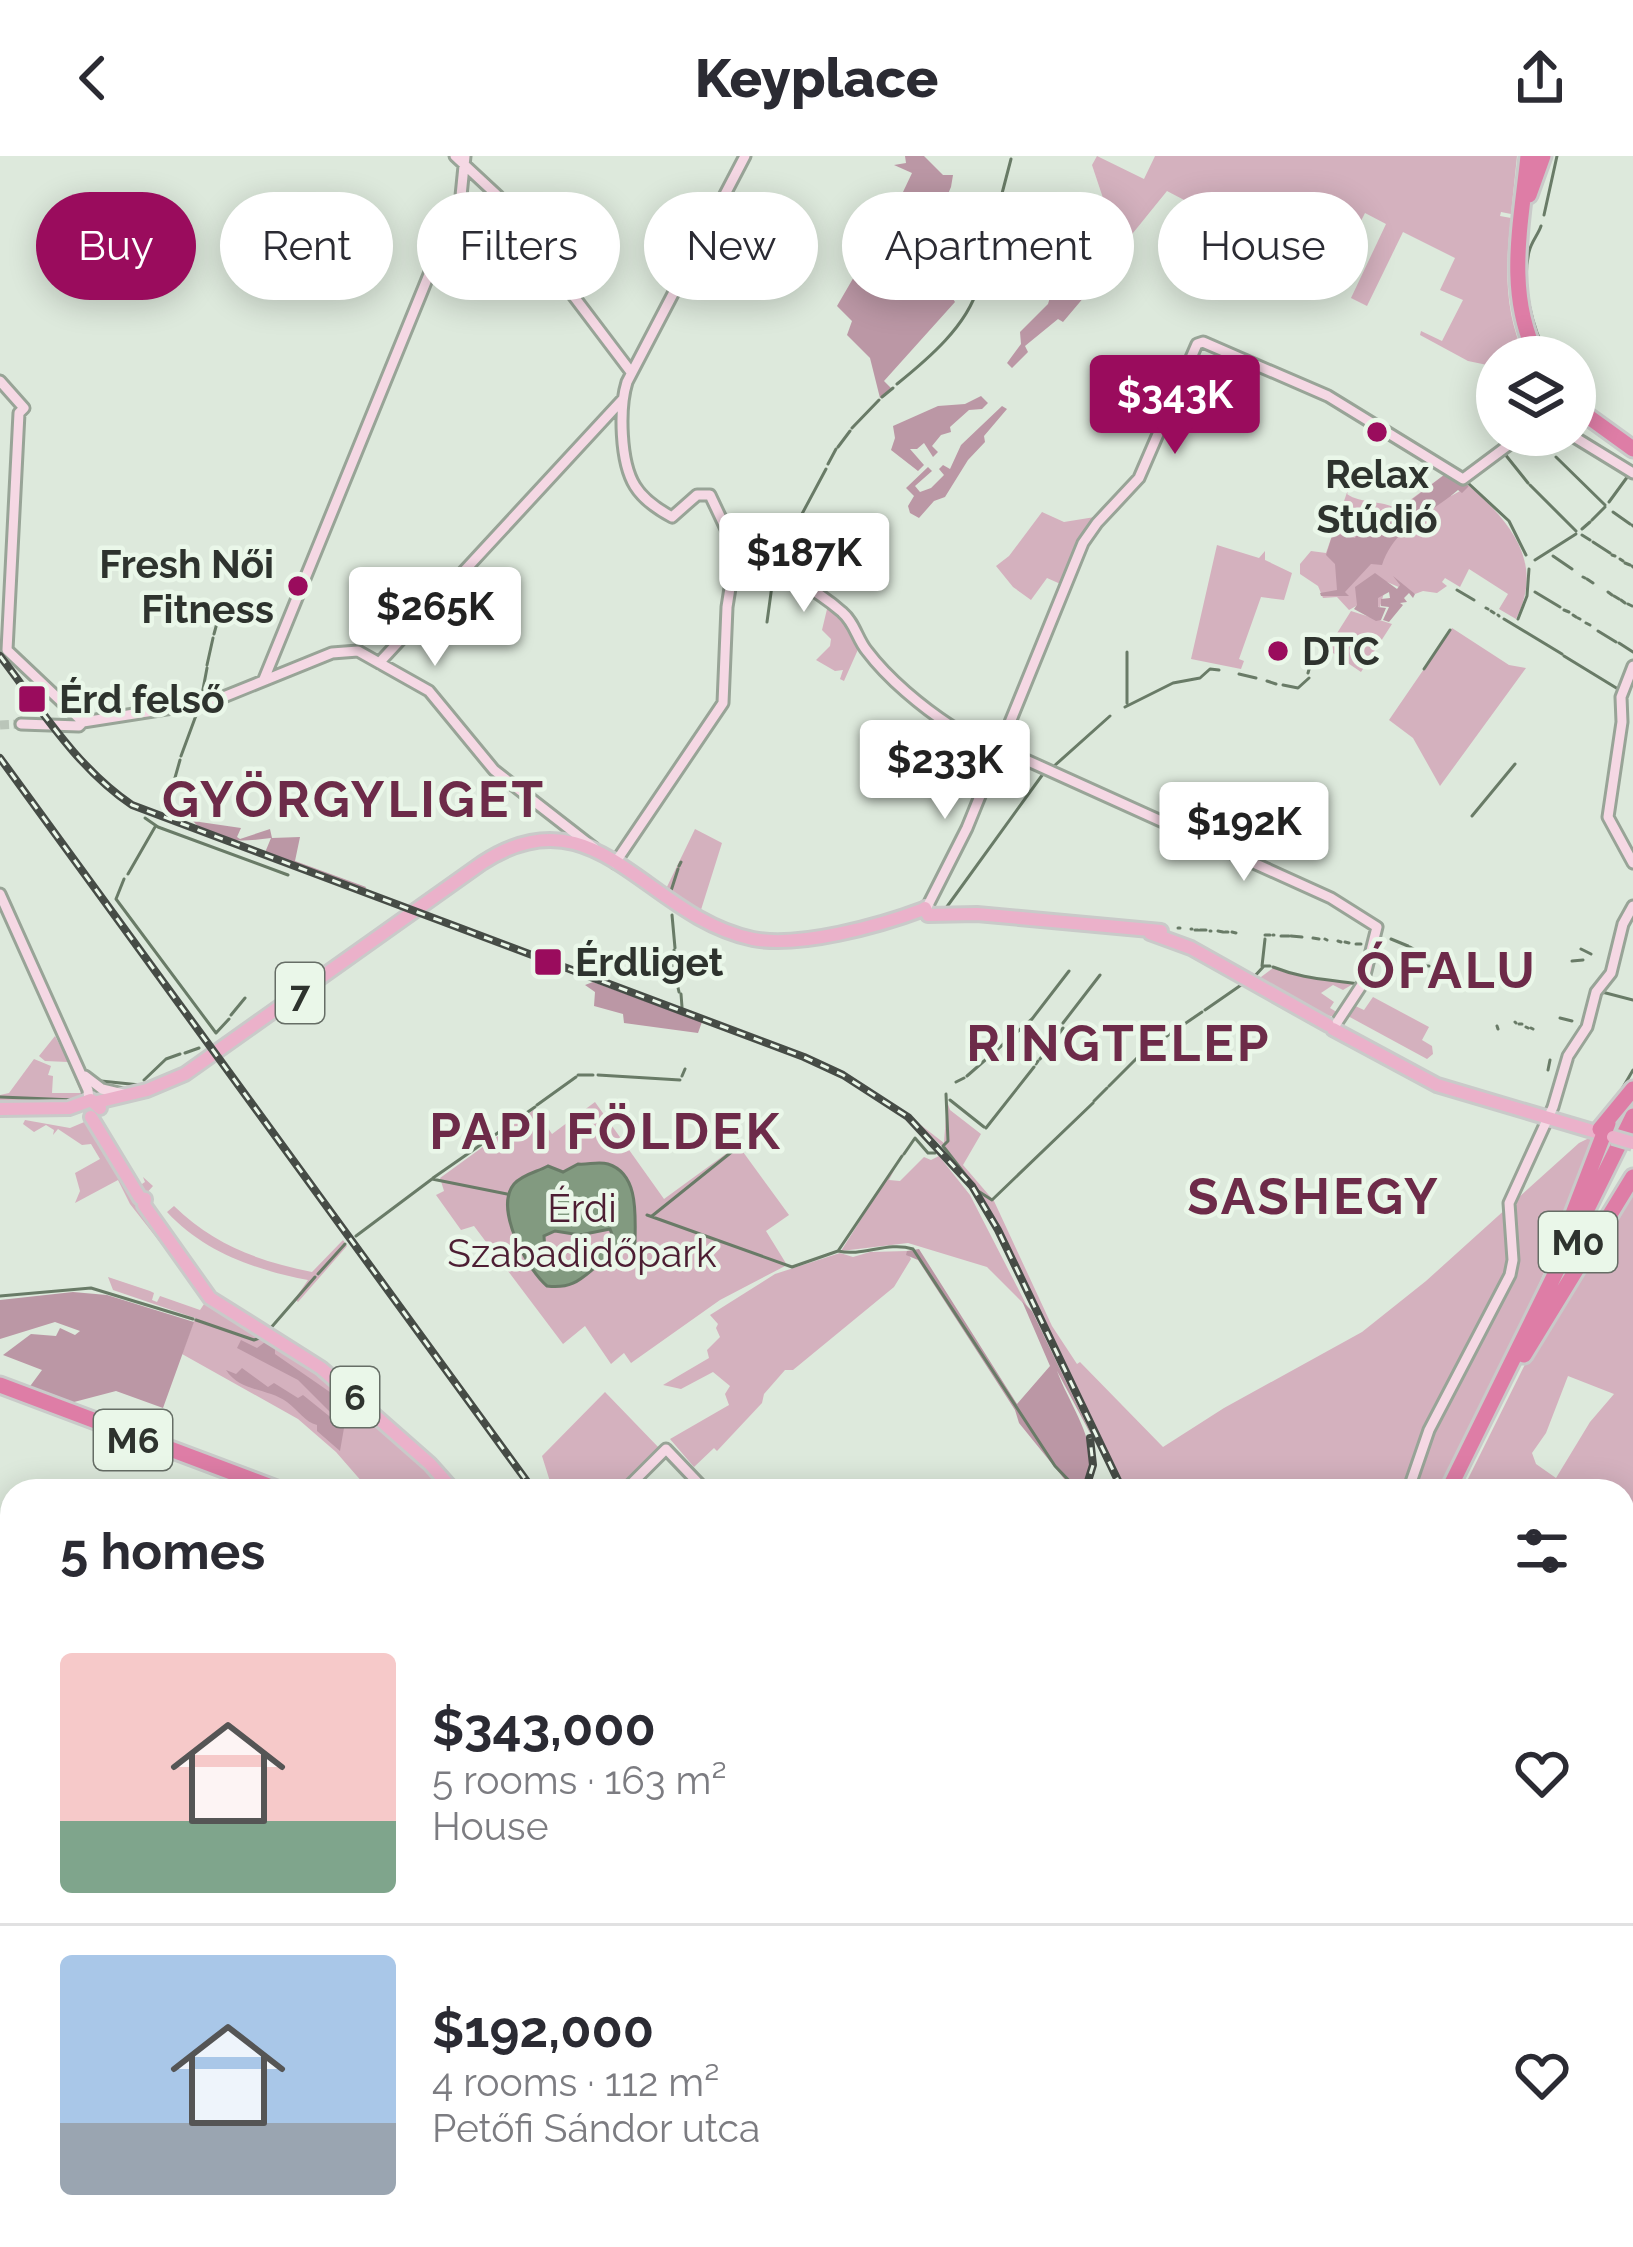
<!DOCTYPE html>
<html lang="en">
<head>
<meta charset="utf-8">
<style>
  :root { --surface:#fff; --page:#f2f2f3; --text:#2b2b33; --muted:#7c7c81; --line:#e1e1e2; --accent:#9a0c5d }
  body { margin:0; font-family:Raleway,sans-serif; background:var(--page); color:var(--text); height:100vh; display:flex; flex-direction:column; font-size:45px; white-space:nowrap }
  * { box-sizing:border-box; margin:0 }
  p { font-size:39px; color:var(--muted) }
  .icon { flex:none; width:66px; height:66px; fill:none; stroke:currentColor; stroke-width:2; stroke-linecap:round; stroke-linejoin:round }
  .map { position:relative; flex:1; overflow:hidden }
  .details { position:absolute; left:0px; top:1323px; width:1635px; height:768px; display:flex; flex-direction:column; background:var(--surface); border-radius:36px 36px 0 0; box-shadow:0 6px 30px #0003 }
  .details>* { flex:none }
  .banner { position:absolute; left:36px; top:36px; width:1563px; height:108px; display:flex; gap:24px }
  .controls { position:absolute; left:1476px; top:180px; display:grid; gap:24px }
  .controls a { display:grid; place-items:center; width:120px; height:120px; border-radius:50%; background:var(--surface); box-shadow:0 6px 30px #0003; font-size:60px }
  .price { position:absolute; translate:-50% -102px; padding:0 27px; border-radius:12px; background:#fff; color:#222; font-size:39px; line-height:78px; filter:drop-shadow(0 3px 6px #0008) }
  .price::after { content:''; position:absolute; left:50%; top:72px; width:36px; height:27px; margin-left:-18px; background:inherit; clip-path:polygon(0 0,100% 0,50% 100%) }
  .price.on { background:var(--accent); color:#fff }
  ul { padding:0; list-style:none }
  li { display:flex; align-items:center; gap:36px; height:300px; padding:0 60px }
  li+li { border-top:3px solid var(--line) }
  li span { display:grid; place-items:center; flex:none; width:336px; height:240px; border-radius:12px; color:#555 }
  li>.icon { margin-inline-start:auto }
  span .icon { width:144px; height:144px; fill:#fffc; stroke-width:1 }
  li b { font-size:51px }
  h2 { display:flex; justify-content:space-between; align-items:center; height:144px; padding:0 60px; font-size:51px }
  .pill { padding:0 42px; border-radius:54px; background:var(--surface); box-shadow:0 6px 30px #0003; font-size:42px; line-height:108px }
  .pill.on { background:var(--accent); color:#fff }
  header { display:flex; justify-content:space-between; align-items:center; height:156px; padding:0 60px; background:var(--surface); font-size:54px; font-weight:800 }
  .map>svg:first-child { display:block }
</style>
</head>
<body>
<header><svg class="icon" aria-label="back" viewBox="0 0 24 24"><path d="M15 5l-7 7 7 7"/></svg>Keyplace<svg class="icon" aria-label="share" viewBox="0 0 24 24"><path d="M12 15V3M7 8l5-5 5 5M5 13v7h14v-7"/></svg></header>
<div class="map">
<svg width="1633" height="2091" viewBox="0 0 1633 2091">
  <rect width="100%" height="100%" fill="#dde9dc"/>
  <path fill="#d4b1be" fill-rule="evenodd" d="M1097,0l47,23 11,-23h362l-6,58 -10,-2 -1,4 11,2c-6,48 -7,94 14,139h-28v10l-29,-6 -48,-26 1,-4 21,10 21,-41 -23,-10 15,-32 -52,-26 -36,74 -16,-8 35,-74 -21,-11 -37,73 -140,-78 -2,-7 -19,-10 -47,58 -28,-84z
    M1448,316l3,24 18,-10c41,35 76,77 47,133l-17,-10 9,-15 -39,-25 -9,18 -15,-9 -3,4 5,4 -10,7 -14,-2 -8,3 -28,-12 -7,25 -22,-2 -9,5 -12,-13 -14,1 -5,-12 -18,-12v-10l11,-13 15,2 26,-75 4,3 -9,13c14,10 35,6 51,15z
    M1042,356l22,10 37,-6 -36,70 -18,-8 -16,22 -18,-13 -17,-21 13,-10z
    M1217,389l42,13 6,-7v9l27,13 -8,27 -23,-3 -22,62 5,2 -3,8 -50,-10z
    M828,449l12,7 20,33 -16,36 -4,-2 3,-9 -8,1 -19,-11 14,-14 1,-7 -9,-9z
    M1351,455l41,13 -31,48 -34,-23z
    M1452,472l57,37 17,3 -86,118 -27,-48 -24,-18z
    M695,673l27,14 -22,70 -36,-20z
    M1273,812c31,12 50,11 80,16l-10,6 -10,-5 -12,8 13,9 -4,6 10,6 -2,3 -22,-3 -59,-34z
    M1373,841l56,30 -7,13 10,6 1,8 -6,5 -81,-44 5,-11 13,6z
    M55,880l32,60 -9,8 -78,2v-11l9,-2 25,-34 17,7 -3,9 5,1 -1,17h29l-13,-31 -23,-1 -6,-5z
    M947,945l3,9 31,24 -18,31 31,36 58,125 25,38 3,-2 83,85 61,-39 138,-76 64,-51 153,-138 12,-6 4,4c-42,121 -96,234 -152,350h-318l-129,-270 -49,-70 -34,-32 31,24z
    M595,946l69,97 74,-54 51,70 -23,16 21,34 -67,35 -89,63 -7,-10 -13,11 -26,-38 -22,18 -89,-118 -13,4 -25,-35 8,-4 -4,-13 95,-69 17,25z
    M25,964l45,8 19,-8 50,66 6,-4 -2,-5 10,9 -8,9 67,99 122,75 130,122h-94l-34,-39 -38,-33 -116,-65 13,-36 -82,-28 -5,-13 42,14 4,2 -2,7 5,2 3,-6 40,14 6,-9 -76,-97 -12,-24 -43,23 5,-12 -5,-18 25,-14 -9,-15 -9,1 -24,-16 -5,6 1,-5 -8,-5 -12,7 -11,-8z
    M904,995l-15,29 11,1 24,-24 7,3 8,-4 31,39 58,113 -41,-41 -79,-24 -67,8z
    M1633,1027v519l-10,7v-218h-161l74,-149zM1568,1220l46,18 -24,28 -34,56 -20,-14 -4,-11 14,-20z
    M174,1050c40,39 84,55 138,66l31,-32 4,6 -49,56 -3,-3 13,-19c-53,-10 -104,-28 -141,-68z
    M907,1095l4,8 -17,28 -101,83h-8l-21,24 -2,9 -45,48 -3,-3 -20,19 -24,-28 59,-34 -4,-11 5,-8 -17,-14 -32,17 -18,-4 46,-27 -2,-8 13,-13 -4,-9 2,-4 -8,-9 65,-41 65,-21 13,4 17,-5z
    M605,1236l56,58 -40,41h-68l-11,-35z"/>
  <path fill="#bb97a5" d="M905,0h19l19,19h10l-2,12 -16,37 -6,-4 6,-12 -32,-16 9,-19 -18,-8 12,-2z
    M914,55l13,7 -8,26 21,17 3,22 12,19 -71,79 7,7 -11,10 -10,-40 -23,-23 5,-14 -15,-15 25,-43 8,4 9,-12 8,5 13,-15 -5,-10z
    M1026,75l6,2 -4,23 9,5v7l-8,11 -1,11 -37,-3v-6l-5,-3 25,-42 11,1z
    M1101,121l-38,45 -5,-3 -33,27 3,6 -16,16 -5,-5 14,-19 -1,-12 28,-28 3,-10 12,2 16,-12z
    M981,240l7,7 -6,6 -13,1 -19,17 1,5 -10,3 -9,11 6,6 -5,5 -9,-14 -7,6h-7l14,16 -6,6 -27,-21 4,-12 -2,-12 45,-20 27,-2z
    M1002,250l5,3 -23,27 1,6 -17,18 -23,37 -11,4 -15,17 -9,-5 -2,-7 6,-10 -8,-8 22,-21 4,4 -17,15 5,6 11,-4 13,-13 -5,-6 4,-4 7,4 11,-24z
    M1448,316l21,14 -7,7 -4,-3c-29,25 -63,36 -76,75l-11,-1 -26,28 4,4h-28l-1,-3 17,-3 -2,-26 -9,-9 7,-22 22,5 11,-18 25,2 7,-12z
    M1375,417l22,16 3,-4 -7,-9 22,18 -2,4 -4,-5 -5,5 3,4 -7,1 3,2 -14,17 -6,-2 6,-13 -8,-1v-7l9,-1 -1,-6 -11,6v9l8,1 -5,12 -5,1 -22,-12 3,-4 -2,-18z
    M193,665l48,7 -4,9 3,2 30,-10 2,9 28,-1 -5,24 71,26 -2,4 -100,-36 7,-17c-30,4 -58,6 -78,-17z
    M593,826l109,40 -4,11 -74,-10 -1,-9 -29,-8 1,-14 -10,-7z
    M919,1093l98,155 33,-38 -28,-65 10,10 66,137 -41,-77c14,38 48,79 28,120h-11l-55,-68 -4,-13 -97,-150 -12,-5 1,-4z
    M73,1136l34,3 87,27 -31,86 -47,-17 -42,11 -1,4 -45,-17 14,-19 -39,-15 28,-21 25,2 4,-8 15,7 5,-4 -25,-9 -55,17v-39z
    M241,1184l16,8 8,-6 10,4v8l62,43 6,8 1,13 -7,1 -39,-39 -61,-32z
    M242,1212l26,19 6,-4 24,15 5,-3 41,33 -4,23 -23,-20v-6c-12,-3 -18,-14 -30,-23 -19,-14 -47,-10 -61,-32l10,4z
    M413,2079h145l17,12h-137z"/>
  <path fill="#829a80" stroke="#697b67" stroke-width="3" fill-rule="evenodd" d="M578,1008c10,1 20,-3 30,0 32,10 27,54 27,80 -8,5 -18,9 -27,14 -23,14 -29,32 -61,28 -21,-18 -53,-78 -33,-102 9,-10 23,-12 34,-18l15,6zM610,1073l3,8 -45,28 -13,-3 -10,-10 -1,-16 11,-5 25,4z
    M0,1579l12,3v186l-12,-5z
    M726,2079h230l10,12h-224z"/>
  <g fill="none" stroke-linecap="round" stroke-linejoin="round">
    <path stroke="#697b67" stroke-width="3" d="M1544,59l13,-59
      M1541,70c-3,9 -10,16 -12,26 -8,33 3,76 19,105
      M993,72l18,-69
      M978,128l14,-52
      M897,228c31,-25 70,-58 81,-97
      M1575,237l12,9
      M882,241l11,-9
      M852,272l27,-28
      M1536,279l10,11
      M838,291l12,-16
      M1504,297l24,30
      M1556,301l49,48
      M828,308l8,-15
      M1468,327l41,38 17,34
      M1530,329l46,46
      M1609,346l19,-26
      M1613,356l17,12
      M1592,364l13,-13
      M1632,369l1,1
      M1582,373l8,-7
      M1582,379l8,5
      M1593,386l17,11
      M1612,399l3,1
      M1553,400l19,13
      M779,401l47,-88
      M1620,403l3,2
      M1535,404l41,-26
      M1625,407l5,2
      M1632,410l1,1
      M1583,421l2,1
      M1587,423l6,4
      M1457,434l17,10
      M1535,436l25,15
      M1608,436l4,3
      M1614,440l5,3
      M1621,444l4,3
      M1628,448l4,2
      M1486,452l2,1
      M1564,454l5,2
      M1491,455l3,2
      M1498,459l1,1
      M1573,459l3,2
      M1578,462l2,1
      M218,463l1,-3
      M1504,463l58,35
      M1518,463l9,-23 2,-27
      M767,466l7,-51
      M1586,467l4,2
      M1598,475l18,11
      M214,478l3,-11
      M1619,487l14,9
      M1564,500l54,33
      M207,509l6,-27
      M1424,513l26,-39
      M1308,517l2,-7
      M1239,518l17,4
      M1267,525l9,3
      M1622,527l4,-10
      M1283,529l15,3 11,-10
      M201,544l6,-32
      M1127,547v-51
      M1125,551l48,-24 27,-5 10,-9 9,1
      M181,600l17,-46
      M1053,611l57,-51
      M167,650l13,-46
      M165,654l1,-1
      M1472,660l43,-52
      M145,662l13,9 130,48
      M679,710l2,-4
      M128,718l27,-47
      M124,723l-8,20 100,134 13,-14
      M670,738l8,-25
      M946,752l97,-134
      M672,759l3,33
      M1178,772h2
      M1191,773h1
      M1195,774h3
      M1200,774h6
      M1210,775h1
      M1218,775l5,1
      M1225,776h3
      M1232,776l4,1
      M1265,779h5
      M1273,779h1
      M1281,780h8
      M1291,780l11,1
      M1313,782l6,1
      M1325,783l2,1
      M1391,783l17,7
      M1338,785l3,1
      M1345,786l4,1
      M1356,788h5
      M1410,791l14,8
      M1581,793l10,5
      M674,794v20l5,22
      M1572,805l11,-1
      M1262,810l3,-27
      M1422,810h7
      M1273,811c30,12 54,12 85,17
      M1413,811l5,-1
      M1253,822l11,-12h6
      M1368,829l26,-12
      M1602,836l31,8
      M681,838l1,13
      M1205,854l39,-27
      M231,859l14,-17
      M1560,862l12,3
      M1515,866l1,1
      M1063,867l37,-48
      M1519,868h3
      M1497,870l1,3
      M1526,871l2,1
      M1531,872l2,1
      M1145,895l57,-39
      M185,897l14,-5
      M1040,903l23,-31
      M1036,908l2,-3
      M1548,914l2,-10
      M578,919h15
      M598,919l82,5
      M682,920l3,-7
      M967,920l65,-57 37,-48
      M144,924l22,-21 14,-5
      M101,925l39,4
      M956,926l8,-4
      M1109,930l34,-34
      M1622,933l11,-19
      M946,938l2,47 -5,5 35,45 14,9 101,-97
      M0,941l75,3
      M950,944l34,27
      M1094,945l13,-13
      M537,949l39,-28
      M724,962l14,19
      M986,972l48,-61
      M904,998l11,-16 13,15h7
      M433,1022l102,-71
      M647,1059l145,52 46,-16 64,-95
      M652,1060l87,-70
      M356,1080l76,-57 75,15
      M838,1095c25,6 49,-10 75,-2l142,217 24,25
      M318,1118l27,-30
      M0,1140l91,-8 102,31
      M196,1164l58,20 8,-3
      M269,1174l46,-53
      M504,1335l5,-4
      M1384,2091l7,-11"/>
    <path stroke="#bac5b9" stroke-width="9" stroke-dasharray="9 4.5" stroke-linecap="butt" d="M0,569l21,-1"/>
    <defs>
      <path id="secondary" d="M455,0l43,40 133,176
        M745,0l-118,226c-8,26 -7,80 8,104 8,13 24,24 37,31l25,-22h13l26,55c33,14 79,38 106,62 13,11 15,27 25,39 21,28 55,56 84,75l380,172 46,29 -14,56 -27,41
        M0,225l24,27 -5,5 -12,237 76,72
        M1571,279l62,38
        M379,507l244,-264
        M1633,510l-12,31 1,25 -14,95 25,46
        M264,523l197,-483 4,-40
        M21,568l58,2 4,-4 128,-20 121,-49 26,-2 71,40 65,79 100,78
        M615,707l108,-160 4,-96 9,-57
        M0,738l88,196 1,11
        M927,751l40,-79 116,-285 14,-20 42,-45 58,-134 6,-2 125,54 135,83 59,-44
        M85,920l17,13 21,5
        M624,1335l42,-42 40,42
        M1408,1335l21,-61 81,-155 3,-15 -4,-57 44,-96 15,-51 19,-29 9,-35 15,-19 12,-49 10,-18
        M1623,1974l10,-3
        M1225,2079l15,12
        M1514,2079l5,12"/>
      <path id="primary" d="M925,752l3,7 49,-1 184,17
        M1150,777l41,15 137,77
        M1333,873l104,56 169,50
        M97,946l50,-12 38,-16 297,-211c114,-75 164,54 271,76 46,9 126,-13 171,-30
        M0,953l69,-1 22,-8 9,8
        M91,961l49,81 5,1 -1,6 66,93 111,70 109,96 24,27
        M1063,2079l10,12"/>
      <path id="highway" d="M1528,0c-7,69 -23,136 9,201
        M1529,39l14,-39
        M1575,251l58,42
        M1600,973l33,-40
        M1566,1076l42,-109
        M1524,1199l109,-178
        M0,1229l282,106
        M1448,1335l185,-375
        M1501,2079l6,12"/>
    </defs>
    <use href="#secondary" stroke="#98a497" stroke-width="15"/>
    <use href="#primary" stroke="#c9cac9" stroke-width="18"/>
    <use href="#highway" stroke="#c9cac9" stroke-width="21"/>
    <use href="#secondary" stroke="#f5d8e4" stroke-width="9"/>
    <use href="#primary" stroke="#ebb1ca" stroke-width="12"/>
    <use href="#highway" stroke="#de7da6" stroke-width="15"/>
    <defs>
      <path id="rail" d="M0,500c40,52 77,112 132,149l672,252 39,18 65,42 64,69 26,44 125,261
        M0,602l534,733
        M1085,1335l8,-26 -3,-27
        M1078,2079l10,12
        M1479,2079l6,12"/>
    </defs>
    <use href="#rail" stroke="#464c46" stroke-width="8"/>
    <use href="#rail" stroke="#eaf7e9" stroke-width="3" stroke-dasharray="9" stroke-linecap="butt"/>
    <defs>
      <path id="primary-bridge" d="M1613,981l20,6"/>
    </defs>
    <use href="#primary-bridge" stroke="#c9cac9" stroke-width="18" stroke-linecap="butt"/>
    <use href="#primary-bridge" stroke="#ebb1ca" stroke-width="12"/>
  </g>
  <g fill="#9a0c5d" stroke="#eaf7e9" stroke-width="4.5">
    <circle cx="1377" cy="276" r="12"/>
    <circle cx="298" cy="430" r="12"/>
    <circle cx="1278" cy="495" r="12"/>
    <rect x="17" y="528" width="30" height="30" rx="6"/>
    <rect x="533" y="791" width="30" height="30" rx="6"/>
  </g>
  <g text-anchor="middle" stroke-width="9" stroke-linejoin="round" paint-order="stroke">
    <g fill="#eaf7e9" stroke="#666e66" stroke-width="3">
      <rect x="276" y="807" width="48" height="60" rx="9"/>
      <rect x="1539" y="1056" width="78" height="60" rx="9"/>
      <rect x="331" y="1211" width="48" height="60" rx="9"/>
      <rect x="94" y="1254" width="78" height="60" rx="9"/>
    </g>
    <g font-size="36" font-weight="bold" fill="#2e332e">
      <text x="300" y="850">7</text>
      <text x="1578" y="1099">M0</text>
      <text x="355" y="1254">6</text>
      <text x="133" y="1297">M6</text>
    </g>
    <g font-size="39" font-weight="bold" fill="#2e332e" stroke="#eaf7e9" text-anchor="start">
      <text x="1377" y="332" text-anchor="middle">Relax<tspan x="1377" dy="45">Stúdió</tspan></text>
      <text x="274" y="422" text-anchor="end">Fresh Női<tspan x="274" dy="45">Fitness</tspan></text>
      <text x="1302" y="509">DTC</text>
      <text x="59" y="557">Érd felső</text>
      <text x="575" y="820">Érdliget</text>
    </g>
    <g font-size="39" fill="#4d1e33" stroke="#eaf7e9">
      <text x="582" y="1066">Érdi<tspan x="582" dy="45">Szabadidőpark</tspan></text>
    </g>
    <g font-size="51" font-weight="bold" letter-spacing="3" fill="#6d2b49" stroke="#eaf7e9">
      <text x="354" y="661">GYÖRGYLIGET</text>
      <text x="1447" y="832">ÓFALU</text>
      <text x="1119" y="905">RINGTELEP</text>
      <text x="606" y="993">PAPI FÖLDEK</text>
      <text x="1314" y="1058">SASHEGY</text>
    </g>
  </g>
</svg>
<div class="controls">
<a><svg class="icon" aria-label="layers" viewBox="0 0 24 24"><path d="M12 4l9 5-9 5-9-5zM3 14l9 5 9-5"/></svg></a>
</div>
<b class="price on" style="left:1175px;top:301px">$343K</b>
<b class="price" style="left:804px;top:459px">$187K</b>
<b class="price" style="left:435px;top:513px">$265K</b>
<b class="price" style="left:945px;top:666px">$233K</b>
<b class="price" style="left:1244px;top:728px">$192K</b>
<div class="banner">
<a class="pill on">Buy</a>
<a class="pill">Rent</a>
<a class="pill">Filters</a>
<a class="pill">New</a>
<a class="pill">Apartment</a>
<a class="pill">House</a>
</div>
<section class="details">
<h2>5 homes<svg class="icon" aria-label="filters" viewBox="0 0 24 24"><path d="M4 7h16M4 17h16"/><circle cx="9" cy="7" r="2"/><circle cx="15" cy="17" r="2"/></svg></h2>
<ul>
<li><span style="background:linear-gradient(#f6c9c9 70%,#7fa58c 0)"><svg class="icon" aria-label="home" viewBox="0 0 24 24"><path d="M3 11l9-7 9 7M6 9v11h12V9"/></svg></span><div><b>$343,000</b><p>5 rooms · 163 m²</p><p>House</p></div><svg class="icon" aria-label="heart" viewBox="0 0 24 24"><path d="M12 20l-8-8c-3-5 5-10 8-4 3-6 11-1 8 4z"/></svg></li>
<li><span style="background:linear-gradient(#a9c7e8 70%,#9aa5b1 0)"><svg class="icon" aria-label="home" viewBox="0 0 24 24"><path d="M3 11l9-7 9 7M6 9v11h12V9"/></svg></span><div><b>$192,000</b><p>4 rooms · 112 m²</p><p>Petőfi Sándor utca</p></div><svg class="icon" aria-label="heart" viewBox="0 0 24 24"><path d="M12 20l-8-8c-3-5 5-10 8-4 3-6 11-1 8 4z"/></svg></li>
</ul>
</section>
</div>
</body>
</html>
